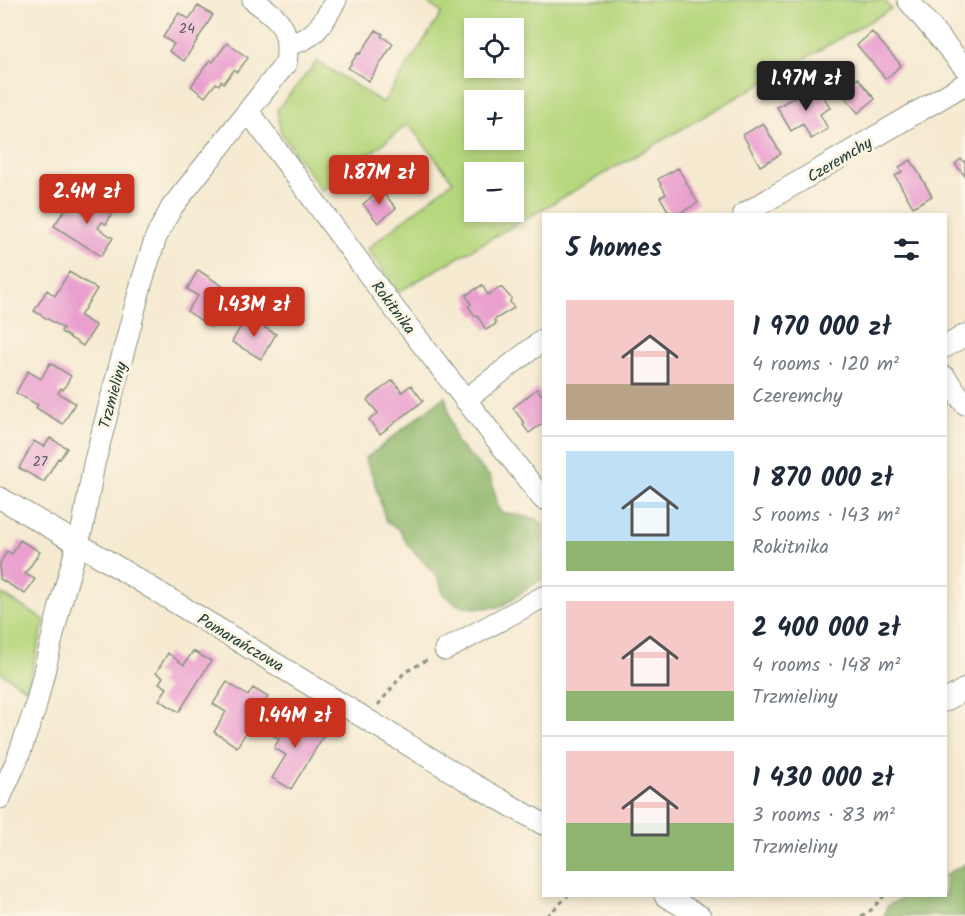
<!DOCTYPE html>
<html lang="en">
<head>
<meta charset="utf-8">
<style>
  :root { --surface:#fff; --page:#f2f2f3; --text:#1f2937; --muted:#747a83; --line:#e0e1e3; --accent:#c8321e }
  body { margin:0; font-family:Kalam,sans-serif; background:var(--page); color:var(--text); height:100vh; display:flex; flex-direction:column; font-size:22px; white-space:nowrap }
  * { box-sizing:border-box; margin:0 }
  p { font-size:20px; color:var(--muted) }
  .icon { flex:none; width:33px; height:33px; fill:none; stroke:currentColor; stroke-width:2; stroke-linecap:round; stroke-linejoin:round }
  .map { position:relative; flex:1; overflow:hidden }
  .drawer { position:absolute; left:542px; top:213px; width:405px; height:684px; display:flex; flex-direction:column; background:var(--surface); border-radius:0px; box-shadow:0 3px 9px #0003 }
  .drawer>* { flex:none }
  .fabs { position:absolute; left:464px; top:18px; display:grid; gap:12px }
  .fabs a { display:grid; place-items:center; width:60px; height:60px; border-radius:0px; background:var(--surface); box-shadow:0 3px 9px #0003; font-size:30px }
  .price { position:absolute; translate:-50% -51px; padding:0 14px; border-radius:6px; background:var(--accent); color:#fff; font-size:20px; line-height:39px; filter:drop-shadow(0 2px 3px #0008) }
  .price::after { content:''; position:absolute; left:50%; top:36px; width:18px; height:14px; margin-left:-9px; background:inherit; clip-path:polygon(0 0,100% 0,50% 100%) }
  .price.on { background:#222; color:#fff }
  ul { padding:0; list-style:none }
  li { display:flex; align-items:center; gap:18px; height:150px; padding:0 24px }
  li+li { border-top:2px solid var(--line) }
  li span { display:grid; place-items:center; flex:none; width:168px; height:120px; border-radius:0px; color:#555 }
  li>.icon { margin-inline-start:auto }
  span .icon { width:72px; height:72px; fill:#fffc; stroke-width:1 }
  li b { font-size:26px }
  h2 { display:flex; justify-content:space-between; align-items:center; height:72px; padding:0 24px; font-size:26px }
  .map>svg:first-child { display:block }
</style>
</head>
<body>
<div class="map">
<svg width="965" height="916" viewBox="0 0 965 916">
  <rect width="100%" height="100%" fill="#fcf5e5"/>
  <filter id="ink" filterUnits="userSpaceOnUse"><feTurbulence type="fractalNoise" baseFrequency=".0167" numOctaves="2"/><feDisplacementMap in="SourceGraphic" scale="12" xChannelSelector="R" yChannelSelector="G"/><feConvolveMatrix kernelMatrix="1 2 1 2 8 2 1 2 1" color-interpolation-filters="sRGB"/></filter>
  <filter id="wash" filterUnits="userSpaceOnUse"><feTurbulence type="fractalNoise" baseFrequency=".008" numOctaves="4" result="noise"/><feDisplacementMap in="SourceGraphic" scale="24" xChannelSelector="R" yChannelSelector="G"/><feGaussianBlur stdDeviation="1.35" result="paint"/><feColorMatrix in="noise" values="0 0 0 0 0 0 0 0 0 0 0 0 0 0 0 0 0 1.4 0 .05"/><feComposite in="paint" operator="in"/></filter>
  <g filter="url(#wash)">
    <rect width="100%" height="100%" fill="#f6ead1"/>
    <path fill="#b7d77e" stroke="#6b8a59" stroke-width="1.5" fill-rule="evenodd" d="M423,0h461l7,9 -493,283 -31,-43 86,-68 -45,-57 -86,67 -41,-58 -4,-23 40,-49 66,42 59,-90zM474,28h39v40h-39zM474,100h39v40h-39zM474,172h39v40h-39z
      M0,593l45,27 -18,69 -27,-17z"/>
    <path fill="#91b86d" stroke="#587a50" stroke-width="1.5" d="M445,396l11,46 34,35 10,35 37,7 6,8v51l-43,29 -22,1 -20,-3 -15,-11 -5,-17 -30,-32 -9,-16 -13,-7 -13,-46 -8,-17z
      M965,864v52h-81l3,-10 19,-10h39v-21z"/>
    <g id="blocks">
      <path fill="#eaa0cf" d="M198,6l15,9 -29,46 -15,-10 5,-7 -11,-7 16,-24 10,6z
        M376,30l7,4 -2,2 12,8 -24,37 -21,-13 10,-15 2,1z
        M872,32l29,33 -15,14 -29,-34z
        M227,43l21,15 -11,14 -3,-2 -10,13 -3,-2 -2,4 -3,-2 -11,14 -14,-11 19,-26 3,2z
        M858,78l17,21 -17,14 -17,-21z
        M817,84l13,24 -10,6 8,15 -17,10 -8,-15 -12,7 -14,-24z
        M763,123l18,31 -21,12 -17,-31z
        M961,159l3,3 1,-1v15l-10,-12z
        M911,160l21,36 -19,11 -18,-31 7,-4 -3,-5z
        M678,168l20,35 -20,11h-8l-10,-17 6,-3 -8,-15z
        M381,190l15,18 -18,15 -15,-19z
        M90,197l23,15 -7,12 -4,-2 -4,6 15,10 -12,18 -47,-30 15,-23 13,8z
        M198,270l35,23 -22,34 -24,-16 11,-15 -11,-7z
        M69,272l28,17 -17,27 16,10 -13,20 -22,-14 2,-4 -29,-17 13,-21 8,6z
        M482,285l6,10 13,-8 10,11 -1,4 4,6 -20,12 2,4 -10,6 -9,-15 -2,1 -7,-10 3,-2 -5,-9z
        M246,317l30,17 -15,25 -29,-17z
        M50,363l21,13 -8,14 -2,-2 -3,5 17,10 -12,21 -27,-16 2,-3 -22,-12 12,-22 13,8z
        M393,380l9,12 9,-7 12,16 -43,33 -11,-14 9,-7 -11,-13z
        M537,389l6,7v27l-14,10 -6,-8 2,-1 -12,-16z
        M50,438l17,10 -7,11 -2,-1 -14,24 -25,-14 15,-27 10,6z
        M20,540l20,12 -15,22 10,5 -10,15 -25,-15v-16l7,-12 5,3z
        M193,651l18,10 -32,51 -20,-12 8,-12 -8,-5 4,-6 -7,-4 12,-20 16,12z
        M227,682l21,14 5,-8 15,9 -31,50 -23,-15 12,-20 -13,-8z
        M283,715l14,9 -1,2 6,4 5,-10 19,12 -35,57 -19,-11 14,-23 -12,-7 5,-9 -8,-5z"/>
    </g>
  </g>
  <g filter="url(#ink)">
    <use href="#blocks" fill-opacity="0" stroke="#8a9482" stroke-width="1.5"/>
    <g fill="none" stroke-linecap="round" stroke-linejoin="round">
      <defs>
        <path id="minor" d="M908,0l57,68
          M288,44c28,-4 35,-22 48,-44
          M248,111l138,187 157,201
          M744,214l221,-130
          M945,347l20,-12
          M945,377l20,27
          M465,400l78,-60
          M0,498l104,61 362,221 77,44
          M445,650l98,-53
          M945,701l20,-12
          M0,798l17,-38 18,-51 25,-103 23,-81 11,-61 48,-183 14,-44 16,-30 114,-144c5,-35 -6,-44 -33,-63
          M665,896l35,20"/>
      </defs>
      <use href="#minor" stroke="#8a9482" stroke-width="23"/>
      <path stroke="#8a9482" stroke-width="3" stroke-dasharray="4.5 4.5" stroke-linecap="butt" d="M378,705l26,-32 26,-15
        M547,916l21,-20
        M861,916l10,-6 13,-14"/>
      <use href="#minor" stroke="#fff" stroke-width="21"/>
    </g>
  </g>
  <g text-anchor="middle" stroke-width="6" stroke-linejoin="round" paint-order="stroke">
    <g font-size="14" fill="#52565b">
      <text x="187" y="33">24</text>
      <text x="40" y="466">27</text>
    </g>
    <g font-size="16" fill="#1f3d34" stroke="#fcf5e5">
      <text transform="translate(839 159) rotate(-31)" y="6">Czeremchy</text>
      <text transform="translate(394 307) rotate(53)" y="6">Rokitnika</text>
      <text transform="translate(112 395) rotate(-75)" y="6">Trzmieliny</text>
      <text transform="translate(241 642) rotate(31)" y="6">Pomarańczowa</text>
    </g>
  </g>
</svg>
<div class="fabs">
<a><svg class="icon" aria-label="locate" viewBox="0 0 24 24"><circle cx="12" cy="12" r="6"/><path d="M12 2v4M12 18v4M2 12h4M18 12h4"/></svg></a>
<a>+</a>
<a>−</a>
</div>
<b class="price on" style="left:806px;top:112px">1.97M zł</b>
<b class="price" style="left:379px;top:206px">1.87M zł</b>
<b class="price" style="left:87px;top:225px">2.4M zł</b>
<b class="price" style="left:254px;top:338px">1.43M zł</b>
<b class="price" style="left:295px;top:749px">1.44M zł</b>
<section class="drawer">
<h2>5 homes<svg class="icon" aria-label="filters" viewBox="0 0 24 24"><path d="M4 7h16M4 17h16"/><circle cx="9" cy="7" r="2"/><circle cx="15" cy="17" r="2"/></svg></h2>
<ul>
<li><span style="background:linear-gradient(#f6c9c9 70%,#b9a48a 0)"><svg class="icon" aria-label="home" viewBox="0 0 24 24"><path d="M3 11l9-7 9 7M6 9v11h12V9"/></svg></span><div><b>1 970 000 zł</b><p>4 rooms · 120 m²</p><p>Czeremchy</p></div></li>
<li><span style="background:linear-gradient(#bfe0f5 75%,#8fb573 0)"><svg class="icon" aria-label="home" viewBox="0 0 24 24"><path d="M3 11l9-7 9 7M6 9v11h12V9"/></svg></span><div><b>1 870 000 zł</b><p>5 rooms · 143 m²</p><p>Rokitnika</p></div></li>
<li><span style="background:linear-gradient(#f6c9c9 75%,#8fb573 0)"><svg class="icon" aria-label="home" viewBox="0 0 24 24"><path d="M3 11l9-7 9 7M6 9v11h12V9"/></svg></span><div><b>2 400 000 zł</b><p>4 rooms · 148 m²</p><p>Trzmieliny</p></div></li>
<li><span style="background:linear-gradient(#f6c9c9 60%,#8fb573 0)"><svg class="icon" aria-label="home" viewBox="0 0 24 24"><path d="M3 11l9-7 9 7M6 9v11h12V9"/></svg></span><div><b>1 430 000 zł</b><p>3 rooms · 83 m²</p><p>Trzmieliny</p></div></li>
</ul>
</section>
</div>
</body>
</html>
